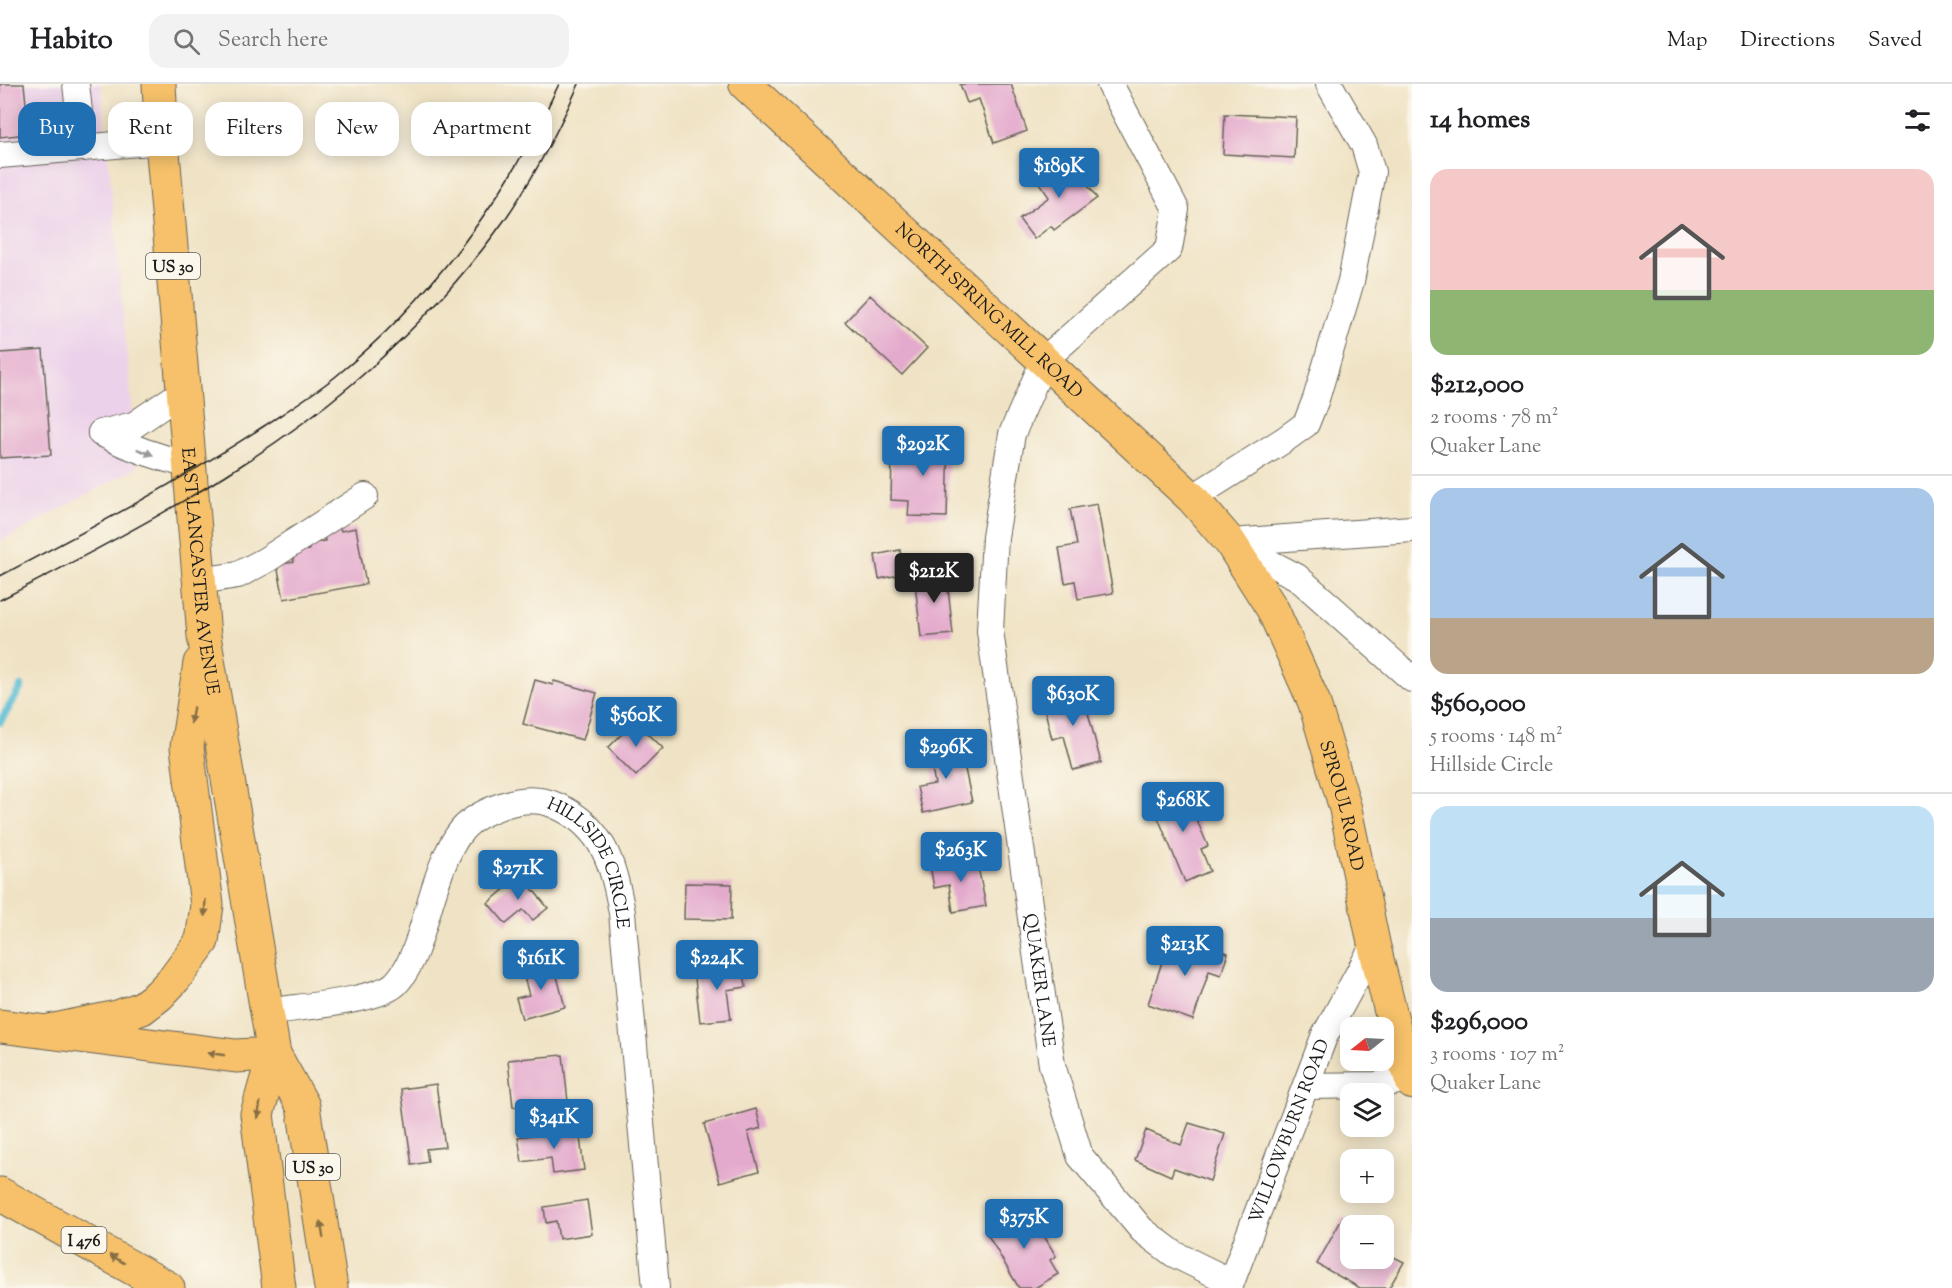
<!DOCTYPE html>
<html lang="en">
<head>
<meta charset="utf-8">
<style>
  :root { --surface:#fff; --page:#f2f2f2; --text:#202124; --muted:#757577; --line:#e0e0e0; --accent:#1f6fb2 }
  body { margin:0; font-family:"Sorts Mill Goudy",serif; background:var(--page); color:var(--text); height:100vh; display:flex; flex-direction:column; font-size:22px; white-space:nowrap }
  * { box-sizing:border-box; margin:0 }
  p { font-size:20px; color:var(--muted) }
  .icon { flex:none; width:33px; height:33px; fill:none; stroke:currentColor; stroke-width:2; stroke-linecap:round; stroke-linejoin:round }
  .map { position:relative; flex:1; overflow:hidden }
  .sheet { display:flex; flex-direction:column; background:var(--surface); width:540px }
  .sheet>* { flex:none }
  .guide { position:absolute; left:18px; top:18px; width:570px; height:54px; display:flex; gap:12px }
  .needle { width:39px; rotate:252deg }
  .fabs { position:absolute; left:1340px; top:933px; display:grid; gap:12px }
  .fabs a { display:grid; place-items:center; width:54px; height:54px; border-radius:12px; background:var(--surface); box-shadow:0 3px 15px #0003; font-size:30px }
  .price { position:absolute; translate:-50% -51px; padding:0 14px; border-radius:6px; background:var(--accent); color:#fff; font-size:20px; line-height:39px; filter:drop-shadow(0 2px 3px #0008) }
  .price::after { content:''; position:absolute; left:50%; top:36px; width:18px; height:14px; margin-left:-9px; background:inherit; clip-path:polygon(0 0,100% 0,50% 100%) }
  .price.active { background:#222; color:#fff }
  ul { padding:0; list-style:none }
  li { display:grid; align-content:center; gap:12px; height:318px; padding:0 18px }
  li+li { border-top:2px solid var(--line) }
  li span { display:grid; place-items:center; height:186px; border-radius:18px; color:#555 }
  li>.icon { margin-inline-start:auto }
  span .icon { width:108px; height:108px; fill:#fffc; stroke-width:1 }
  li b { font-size:26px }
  h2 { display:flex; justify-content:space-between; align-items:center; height:72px; padding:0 18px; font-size:26px }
  .tag { padding:0 21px; border-radius:18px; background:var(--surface); box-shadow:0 3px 15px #0003; font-size:21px; line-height:54px }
  .tag.active { background:var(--accent); color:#fff }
  header { display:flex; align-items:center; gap:36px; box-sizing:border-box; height:84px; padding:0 30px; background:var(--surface); border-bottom:2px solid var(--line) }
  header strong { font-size:28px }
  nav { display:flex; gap:33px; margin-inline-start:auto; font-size:21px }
  .search { width:420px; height:54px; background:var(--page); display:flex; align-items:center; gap:15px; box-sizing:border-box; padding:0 21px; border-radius:18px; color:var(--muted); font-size:22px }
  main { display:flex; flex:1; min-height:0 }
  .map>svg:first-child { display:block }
</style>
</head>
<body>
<header>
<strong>Habito</strong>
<div class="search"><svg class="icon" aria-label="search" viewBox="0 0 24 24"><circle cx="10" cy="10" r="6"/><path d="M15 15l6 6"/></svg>Search here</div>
<nav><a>Map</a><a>Directions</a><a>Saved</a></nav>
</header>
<main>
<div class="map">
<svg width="1412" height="1204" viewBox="0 0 1412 1204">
  <rect width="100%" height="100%" fill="#fbf7ec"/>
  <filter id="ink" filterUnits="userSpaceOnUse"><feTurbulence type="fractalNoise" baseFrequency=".0167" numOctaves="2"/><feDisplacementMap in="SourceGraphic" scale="12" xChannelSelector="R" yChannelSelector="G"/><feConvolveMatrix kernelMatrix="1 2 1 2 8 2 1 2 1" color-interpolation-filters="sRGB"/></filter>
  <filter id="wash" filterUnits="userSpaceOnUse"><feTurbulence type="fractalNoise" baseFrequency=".008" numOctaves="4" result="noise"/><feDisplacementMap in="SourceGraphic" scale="24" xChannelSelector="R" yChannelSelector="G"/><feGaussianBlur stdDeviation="1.35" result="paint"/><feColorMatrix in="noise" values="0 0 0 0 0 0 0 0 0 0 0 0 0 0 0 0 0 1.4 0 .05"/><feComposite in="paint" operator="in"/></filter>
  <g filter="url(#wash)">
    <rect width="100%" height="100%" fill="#f0e3c5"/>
    <path fill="#ecd1ea" d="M0,0h101l37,383 -138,75z"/>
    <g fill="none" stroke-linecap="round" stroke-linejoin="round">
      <path stroke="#55bcd3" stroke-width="8" d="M0,638l21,-35"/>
    </g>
    <g id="blocks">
      <path fill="#e4aacd" d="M0,0h24l5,50 -29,3z
        M960,0h51l16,47 -33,12 -15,-44 -12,4z
        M1225,30l71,3 -2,41 -71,-4z
        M1067,73l30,41 -43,32 -3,-4 -17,13 -15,-20 30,-22 -12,-17z
        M870,211l57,53 -25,27 -57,-53z
        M43,266l8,105 -51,3v-105z
        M914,350l35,1 -2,82 -39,-1 1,-15 -18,-1 1,-44 21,1z
        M1097,420l16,89 -35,6 -3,-18 -10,2 -6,-35 18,-3 -7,-36z
        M339,441l2,6 15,-3 10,56 -82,15 -7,-34 17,-3 -2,-9 17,-3 -1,-6 17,-3 -2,-13z
        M900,466l4,24 -25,5 -4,-24z
        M946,486l7,64 -32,3 -7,-63z
        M535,596l18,5 1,-4 43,12 -14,47 -60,-16z
        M1082,605l19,74 -28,7 -9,-34 -12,3 -10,-40z
        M635,637l28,27 -27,28 -28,-28z
        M959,657l13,61 -49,11 -6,-26 18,-3 -7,-36z
        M1183,704l25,58 -7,3 9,22 -25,11 -34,-81z
        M976,773l10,49 -33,6 -4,-27 -15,3 -4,-23z
        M521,791l27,33 -15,12 -10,-10 -17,14 -18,-21z
        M685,799l47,1 -1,36 -47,-1z
        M1181,854l47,15 -7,22 -12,-4 -16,49 -45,-16 18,-54 10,4z
        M553,877l12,46 -43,12 -6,-21 13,-3 -7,-25z
        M743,880l3,23 -19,3 4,29 -31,3 -6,-52z
        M563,971l5,47 -55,5 -5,-47z
        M436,1000l9,63 -19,2 2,13 -16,3 -11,-76z
        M756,1025l5,19 -13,4 11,39 -39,11 -16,-58z
        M1189,1039l36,11 -15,47 -36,-13 -3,8 -36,-16 11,-30 35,15z
        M579,1045l5,41 -31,4 -2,-16 -29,4 -4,-25z
        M587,1116l5,34 -33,5 -3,-18 -10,2 -2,-16z
        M1027,1123l29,49 -6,4 8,14 -23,14h-16l-33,-56z
        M1343,1133l15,9h-8v32h33v-19l11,6 -6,9 16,8 -15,26h-29l-43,-24z"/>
    </g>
  </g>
  <g filter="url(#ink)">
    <use href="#blocks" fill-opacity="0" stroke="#666257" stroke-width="1.5"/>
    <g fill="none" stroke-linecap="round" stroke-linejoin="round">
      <defs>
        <g id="minor">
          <path d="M76,0l7,64"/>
          <path id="s1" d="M1110,0l66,125 -7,40 -125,111 -32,74 -17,103 -5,94 62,434 28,91 62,74 32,24 57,28"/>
          <path d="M0,71l162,-14"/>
          <path d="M101,349c29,15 59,25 89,32"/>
          <path d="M101,349l33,-8 50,-34"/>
          <path d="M1192,414l92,-58 22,-16 10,-25 35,-118 21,-109 -8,-27 -35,-61"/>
          <path d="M1230,458l67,35 115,102"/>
          <path d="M1230,458l182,-13"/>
          <path d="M200,497l38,-6 28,-15 99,-64"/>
          <path id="s2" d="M267,928c28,-5 108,-10 128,-28 13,-13 20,-31 25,-48 10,-30 21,-81 42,-106 10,-12 27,-20 42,-25 18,-6 36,-7 53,1 47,21 57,60 65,107l34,375"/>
          <path d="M1306,1002l70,-1 35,-6"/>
          <path id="s3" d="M1229,1204l95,-251 50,-92"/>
        </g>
        <g id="major">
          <path id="s4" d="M745,0l447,414 38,44 43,68 41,92 31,105 29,138 22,89 16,49"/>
        </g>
        <g id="highway">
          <path id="s5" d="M159,0l3,57 42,495 70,418 29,52 28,182"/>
          <path d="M0,942l236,30 38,-2"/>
          <path d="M50,947l68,-14 24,-9 17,-13 16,-17 27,-37 5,-36 -20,-158 13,-84"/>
          <path d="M274,970l-17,60 22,174"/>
          <path d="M0,1110l168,94"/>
        </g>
      </defs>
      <use href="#minor" stroke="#666257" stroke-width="28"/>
      <use href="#major" stroke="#666257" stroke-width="34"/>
      <use href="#highway" stroke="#666257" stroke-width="35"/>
      <use href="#minor" stroke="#fff" stroke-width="26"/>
      <use href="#major" stroke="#f6c16b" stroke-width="32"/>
      <use href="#highway" stroke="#f6c16b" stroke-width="33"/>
      <path stroke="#1c1c1c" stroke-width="1.5" d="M0,492c90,-47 179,-94 264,-150 24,-16 48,-31 71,-49 96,-78 172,-181 224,-293
        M0,516c120,-62 248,-128 351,-215 52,-44 100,-94 141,-148 34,-44 64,-102 87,-153"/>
    </g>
    <defs><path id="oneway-solid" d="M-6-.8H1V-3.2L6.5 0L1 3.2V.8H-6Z" transform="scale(1.5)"/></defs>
    <use fill="#999" href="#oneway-solid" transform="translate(145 368) rotate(21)"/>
    <g fill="#896e44">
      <use href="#oneway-solid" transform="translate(192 631) rotate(99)"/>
      <use href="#oneway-solid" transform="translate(205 824) rotate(93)"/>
      <use href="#oneway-solid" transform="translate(216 970) rotate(-172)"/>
      <use href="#oneway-solid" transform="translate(259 1026) rotate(99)"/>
      <use href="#oneway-solid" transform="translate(322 1146) rotate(-99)"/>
      <use href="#oneway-solid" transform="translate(117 1175) rotate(-150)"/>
    </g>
  </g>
  <g text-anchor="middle" stroke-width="4.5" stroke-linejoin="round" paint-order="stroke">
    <g fill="#fbf7ec" stroke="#5f5e5a" stroke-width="1.5">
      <rect x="146" y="169" width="54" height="26" rx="4.5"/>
      <rect x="286" y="1070" width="54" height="26" rx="4.5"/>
      <rect x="61.5" y="1143" width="45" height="26" rx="4.5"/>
    </g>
    <g font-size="16" font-weight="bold" fill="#1c1c1c">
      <text x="173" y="188">US 30</text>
      <text x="313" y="1089">US 30</text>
      <text x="84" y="1162">I 476</text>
    </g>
    <g font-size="18" fill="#1c1c1c" stroke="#fbf7ec">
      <text dy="6" stroke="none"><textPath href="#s4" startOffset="333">NORTH SPRING MILL ROAD</textPath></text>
      <text dy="6" stroke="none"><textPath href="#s5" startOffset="489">EAST LANCASTER AVENUE</textPath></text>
      <text dy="6" stroke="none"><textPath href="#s4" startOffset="956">SPROUL ROAD</textPath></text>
      <text dy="6" stroke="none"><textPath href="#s2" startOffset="474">HILLSIDE CIRCLE</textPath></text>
      <text dy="6" stroke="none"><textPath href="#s1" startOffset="981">QUAKER LANE</textPath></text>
      <text dy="6" stroke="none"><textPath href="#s3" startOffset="168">WILLOWBURN ROAD</textPath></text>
    </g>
  </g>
</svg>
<div class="fabs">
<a><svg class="needle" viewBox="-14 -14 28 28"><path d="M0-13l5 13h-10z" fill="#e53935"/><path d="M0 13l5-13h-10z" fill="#757577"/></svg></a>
<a><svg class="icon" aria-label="layers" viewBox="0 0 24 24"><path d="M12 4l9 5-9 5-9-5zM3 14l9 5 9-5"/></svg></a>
<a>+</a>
<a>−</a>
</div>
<b class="price" style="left:1059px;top:115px">$189K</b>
<b class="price" style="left:923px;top:393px">$292K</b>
<b class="price active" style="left:934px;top:520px">$212K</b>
<b class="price" style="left:1073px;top:643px">$630K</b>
<b class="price" style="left:636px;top:664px">$560K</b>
<b class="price" style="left:946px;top:696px">$296K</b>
<b class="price" style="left:1183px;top:749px">$268K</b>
<b class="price" style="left:961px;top:799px">$263K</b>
<b class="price" style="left:518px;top:817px">$271K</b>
<b class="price" style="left:1185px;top:893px">$213K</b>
<b class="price" style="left:541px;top:907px">$161K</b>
<b class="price" style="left:717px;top:907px">$224K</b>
<b class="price" style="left:554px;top:1066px">$341K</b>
<b class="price" style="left:1024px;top:1166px">$375K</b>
<div class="guide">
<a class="tag active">Buy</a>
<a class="tag">Rent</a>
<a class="tag">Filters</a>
<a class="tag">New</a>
<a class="tag">Apartment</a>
</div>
</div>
<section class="sheet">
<h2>14 homes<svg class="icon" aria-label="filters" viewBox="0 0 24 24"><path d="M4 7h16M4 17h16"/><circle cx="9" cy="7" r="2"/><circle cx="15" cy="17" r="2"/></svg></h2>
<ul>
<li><span style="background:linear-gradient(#f6c9c9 65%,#8fb573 0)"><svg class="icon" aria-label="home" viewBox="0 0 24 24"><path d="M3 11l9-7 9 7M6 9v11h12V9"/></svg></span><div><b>$212,000</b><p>2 rooms · 78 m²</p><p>Quaker Lane</p></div></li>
<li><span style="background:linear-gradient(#a9c7e8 70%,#b9a48a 0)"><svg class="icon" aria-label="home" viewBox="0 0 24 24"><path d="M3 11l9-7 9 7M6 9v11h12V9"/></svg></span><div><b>$560,000</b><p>5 rooms · 148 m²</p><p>Hillside Circle</p></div></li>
<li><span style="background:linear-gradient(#bfe0f5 60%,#9aa5b1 0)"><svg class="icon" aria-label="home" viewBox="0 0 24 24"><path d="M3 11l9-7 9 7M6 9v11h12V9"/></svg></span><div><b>$296,000</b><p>3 rooms · 107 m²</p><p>Quaker Lane</p></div></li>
</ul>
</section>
</main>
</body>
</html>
